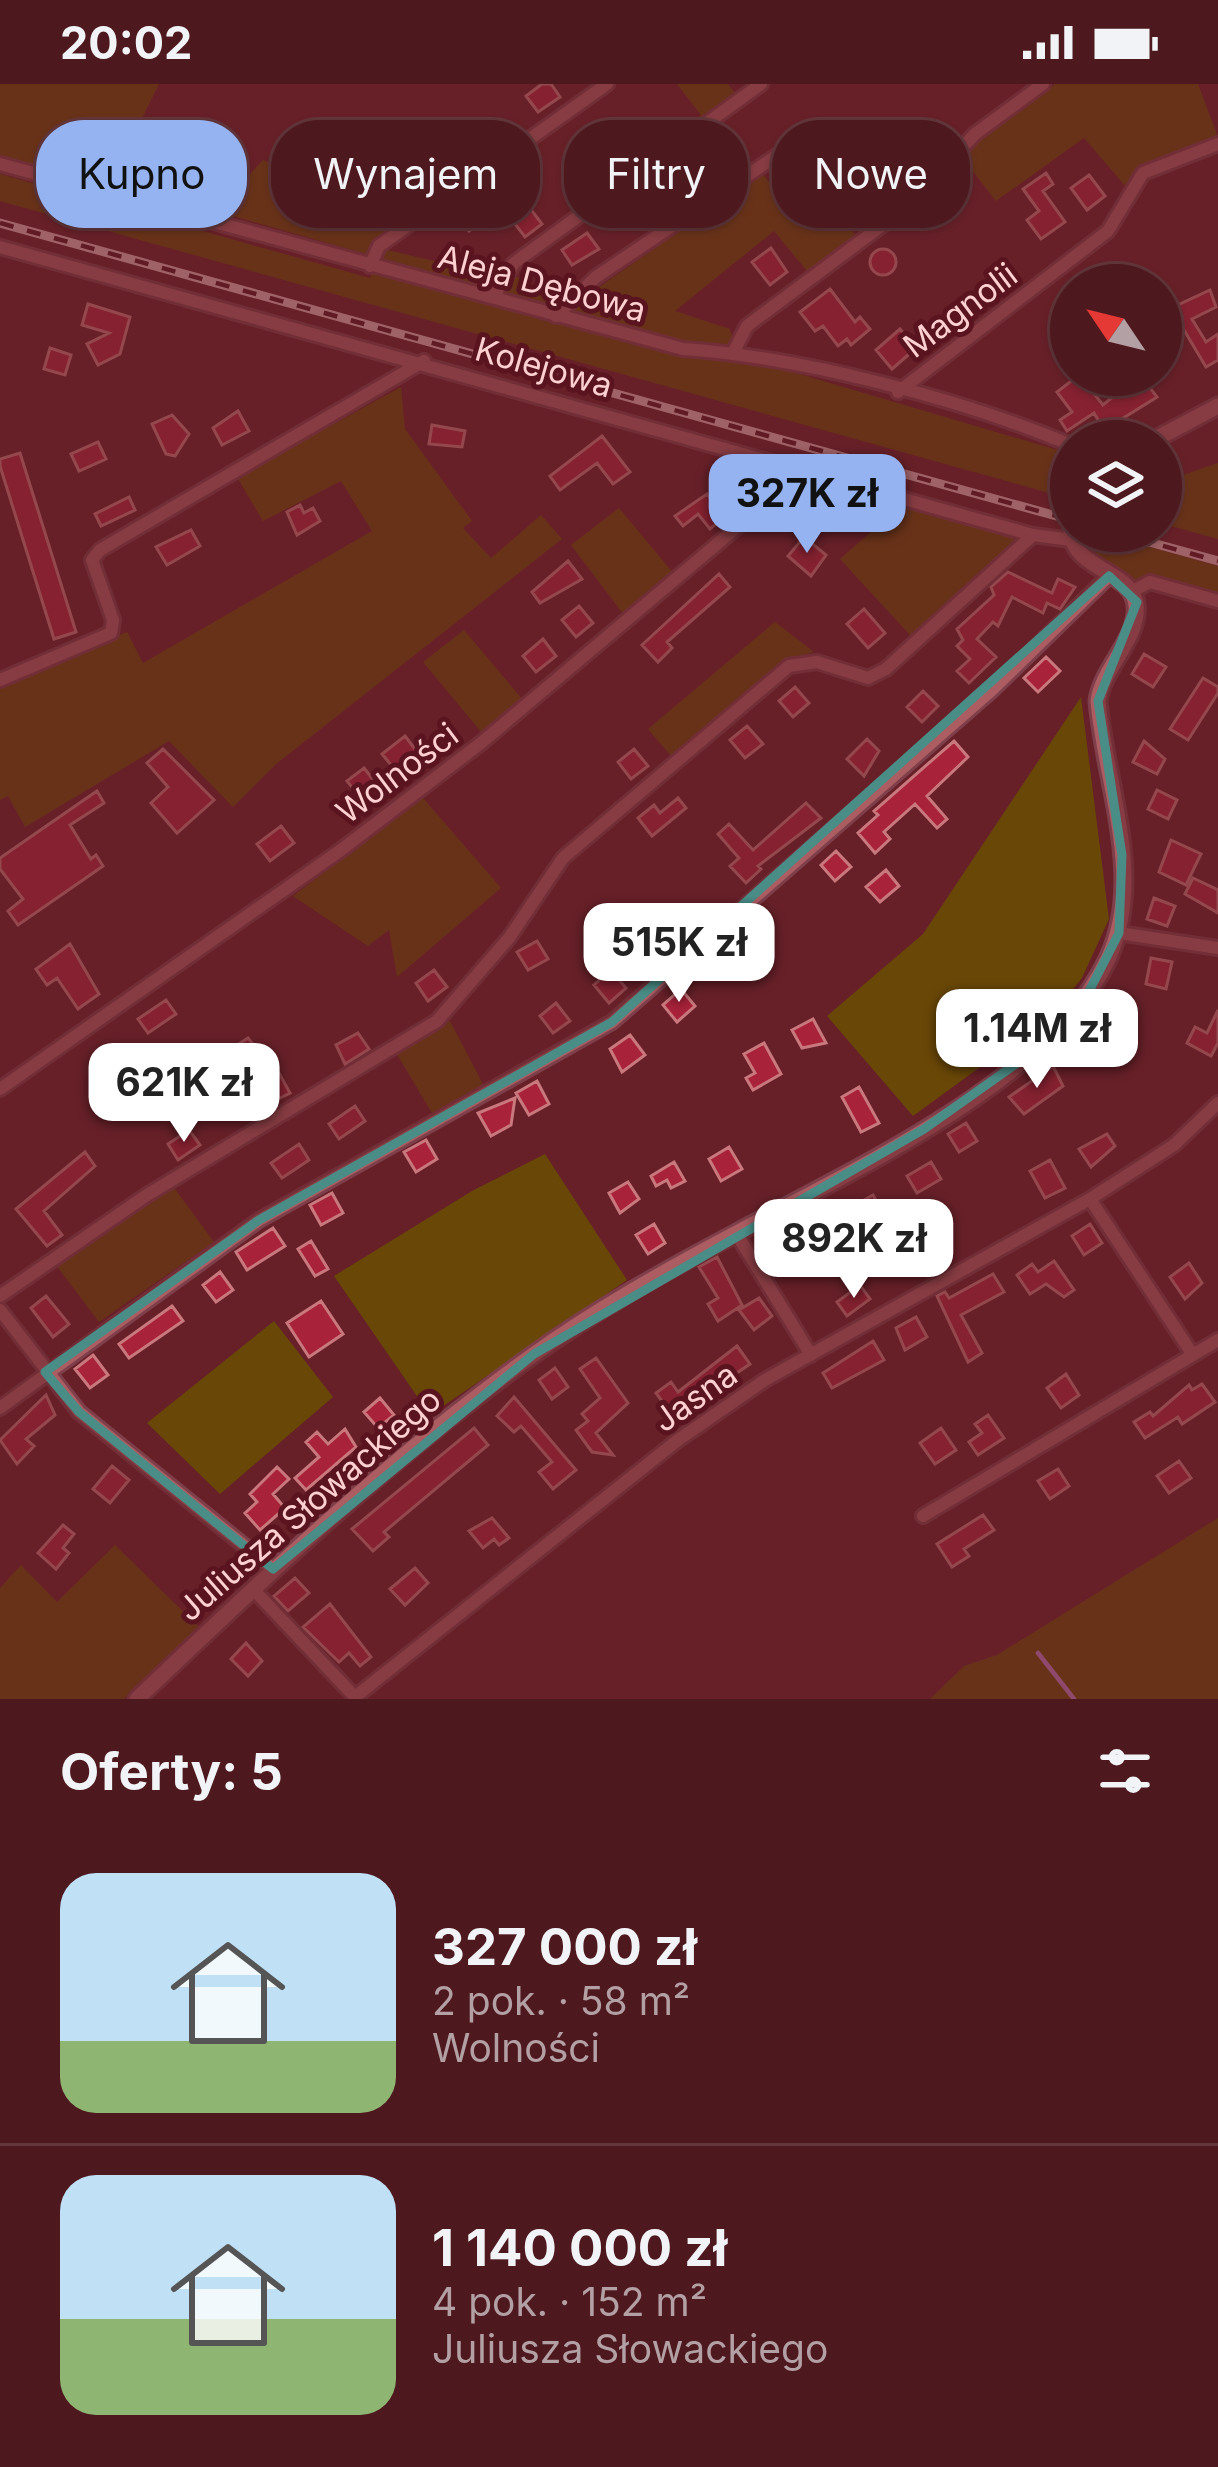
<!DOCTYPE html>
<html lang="pl">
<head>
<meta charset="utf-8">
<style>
  :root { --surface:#4d181e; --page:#542127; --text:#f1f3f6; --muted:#b3a0a4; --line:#64373c; --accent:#95b2f1 }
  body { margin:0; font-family:Inter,sans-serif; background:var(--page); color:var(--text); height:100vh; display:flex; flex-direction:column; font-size:45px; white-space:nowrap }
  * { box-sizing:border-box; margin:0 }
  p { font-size:39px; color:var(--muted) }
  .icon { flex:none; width:66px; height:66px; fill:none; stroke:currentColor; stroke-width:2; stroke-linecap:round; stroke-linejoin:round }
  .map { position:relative; height:1615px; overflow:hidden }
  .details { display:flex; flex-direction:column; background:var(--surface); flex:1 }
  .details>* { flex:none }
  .banner { position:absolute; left:36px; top:36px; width:1146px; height:108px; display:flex; gap:24px }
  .needle { width:78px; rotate:305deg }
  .controls { position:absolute; left:1050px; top:180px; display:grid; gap:24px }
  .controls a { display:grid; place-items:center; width:132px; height:132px; border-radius:50%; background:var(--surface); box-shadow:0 3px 9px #0004,0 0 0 3px var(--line); font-size:60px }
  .price { position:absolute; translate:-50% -102px; padding:0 27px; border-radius:24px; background:#fff; color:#222; font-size:39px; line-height:78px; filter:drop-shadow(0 3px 6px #0008) }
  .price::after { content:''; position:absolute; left:50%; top:72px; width:36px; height:27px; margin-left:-18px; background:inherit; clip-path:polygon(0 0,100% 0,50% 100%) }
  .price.selected { background:var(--accent); color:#111 }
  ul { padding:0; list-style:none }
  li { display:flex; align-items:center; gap:36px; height:300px; padding:0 60px }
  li+li { border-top:3px solid var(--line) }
  li span { display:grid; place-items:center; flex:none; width:336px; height:240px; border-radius:36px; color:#555 }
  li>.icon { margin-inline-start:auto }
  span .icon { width:144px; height:144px; fill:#fffc; stroke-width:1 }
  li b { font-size:51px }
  h2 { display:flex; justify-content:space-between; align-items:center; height:144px; padding:0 60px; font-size:51px }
  .tag { padding:0 42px; border-radius:48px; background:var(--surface); box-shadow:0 3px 9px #0004,0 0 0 3px var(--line); font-size:42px; line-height:108px }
  .tag.selected { background:var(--accent); color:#111 }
  .status { display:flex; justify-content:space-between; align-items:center; height:84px; padding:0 60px; background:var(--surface); direction:ltr }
  .status svg { height:33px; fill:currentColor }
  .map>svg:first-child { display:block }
</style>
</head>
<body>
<div class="status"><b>20:02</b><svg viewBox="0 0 49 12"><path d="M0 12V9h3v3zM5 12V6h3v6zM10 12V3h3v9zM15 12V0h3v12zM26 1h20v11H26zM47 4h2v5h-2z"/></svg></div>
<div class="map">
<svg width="1218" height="1615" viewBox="0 0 1218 1615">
  <rect width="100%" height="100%" fill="#672028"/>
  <path fill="#694707" d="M0,0h159l-51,102 -108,-28z
    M677,0h51l9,12 -101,73 -3,-4 68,-50z
    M1055,0h143l20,53 -78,29 -13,22 -43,-50 -88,63 -35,-45z
    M263,76l142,63 -39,31 -151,-43z
    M762,89l31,39 28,-20 36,45 -50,34 -33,-40 -99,80 55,18 8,27 333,98v45l-1071,-298v-27l370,104 13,-29 107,25h21l52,25 22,-2z
    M401,303l4,42 67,92 -9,7 28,30 50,-43 21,24 -286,225 -43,43 -64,-66 -144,86 -17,-31 -8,4v-115l127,-53 16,31 229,-132 -31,-50 -78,40 -26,-44z
    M1218,379v76l-51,-14 10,-9 -3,-38z
    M905,418l118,34 -113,99 -70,-76z
    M619,424l55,66 -50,41 -53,-70z
    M1092,447l126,35v29l-69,-19 -11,6 -49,-30 -10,-19z
    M775,538l39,30 -24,6 -118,99 -24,-28z
    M464,546l59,70 -41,33 -59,-71z
    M1081,613l28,222 -27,59 -29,36 -140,102 -86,-100 96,-82z
    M423,714l78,90 -104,89 -8,-47 -21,16 -75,-50z
    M450,937l34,65 -52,27 -37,-62z
    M545,1070l82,126 -197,135 -96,-139 138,-85z
    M172,1101l42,57 -115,80 -43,-57z
    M274,1237l59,76 -113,97 -73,-71z
    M1218,1434v181h-288l34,-33 33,-11z
    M115,1461l85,83 -76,71h-124v-111l21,-23 36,37z"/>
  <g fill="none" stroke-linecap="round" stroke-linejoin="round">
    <path stroke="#be7ac2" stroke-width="4.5" d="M1038,1569l36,46"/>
  </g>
  <path fill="#a8223a" stroke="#c9797d" stroke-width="3" d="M542,0h9l9,13 -22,15 -12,-16z
    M707,56l12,18 -18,12 -6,-8 -19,13 -6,-8 -20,10z
    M828,58l14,19 -28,23 -17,-22z
    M403,60l31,10 -7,20 -31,-10z
    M580,60l15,20 -18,13 -13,-17z
    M901,81l15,17 -25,20 -14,-17z
    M1046,89l7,11 -10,7 22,31 -24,17 -14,-19 12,-9 -16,-22z
    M1089,91l16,21 -18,14 -16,-22z
    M633 113a13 13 0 1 1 26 0a13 13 0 1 1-26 0Z
    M470,115l14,20 -15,12 -15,-21z
    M529,123l13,17 -17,13 -13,-17z
    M587,149l12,16 -27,16 -10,-15z
    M771,164l16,24 -17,13 -18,-23z
    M870 178a13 13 0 1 1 26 0a13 13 0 1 1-26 0Z
    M830,205l25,33 5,-5 10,12 -19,16 -4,-6 -9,7 -15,-20 -8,5 -15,-19z
    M1210,206l6,17 -24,12 14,23 12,-8v26l-12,7 -28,-47 -6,3 -7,-12z
    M88,220l42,13 -10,37 -22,11 -11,-21 22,-11 -27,-8z
    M900,245l16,19 -24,21 -16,-19z
    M50,264l21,7 -6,20 -21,-6z
    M1079,291l24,30 37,-30 17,22 -53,33 -10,-17 -27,18 -7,-11 12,-8 -15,-20z
    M238,327l11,20 -27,14 -9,-17z
    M172,331l17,19 -14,22 -9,-2 -14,-30z
    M432,341l33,6 -3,16 -33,-3z
    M602,352l28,36 -17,12 -16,-21 -37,27 -10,-14z
    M98,358l8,17 -27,12 -8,-17z
    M20,369l56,179 -22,7 -54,-173v-7z
    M707,410l19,22 -16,13 -12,-15 -15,12 -8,-10z
    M129,413l6,13 -34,16 -6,-12z
    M300,421l4,8 9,-5 7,13 -23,14 -10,-23z
    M191,446l9,16 -33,19 -11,-18z
    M804,453l22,18 -15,21 -23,-20z
    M568,477l14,18 -42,24 -8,-11z
    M1008,488l44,21 6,-14 17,8 -15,22 -13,-6 -4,10 -31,-16 -14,29 -5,-4 -16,17 19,18 -27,26 -12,-12 13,-12 -13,-13 6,-6 -6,-11 37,-34 -3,-8z
    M719,490l11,13 -63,55 5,6 -14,14 -16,-17z
    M579,522l14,17 -17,14 -14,-17z
    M864,525l21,24 -17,15 -21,-24z
    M543,555l13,17 -20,16 -13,-16z
    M1144,570l22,13 -13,20 -21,-13z
    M1046,573l14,14 -22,21 -14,-14z
    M1203,594l15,9v6l-30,47 -18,-11z
    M795,603l14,16 -16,14 -14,-16z
    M923,607l15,15 -16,16 -15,-15z
    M747,642l16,18 -18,14 -15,-18z
    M405,652l13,17 -22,18 -14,-17z
    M867,655l12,12 -15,25 -17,-17z
    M954,657l14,16 -41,39 20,23 -10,9 -22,-24 -31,28 6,7 -15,14 -17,-20 20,-18 -4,-4z
    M1144,657l21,18 -8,15 -24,-12z
    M163,665l51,51 -37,33 -26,-30 17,-16 -21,-24z
    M634,665l14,17 -17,13 -13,-17z
    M364,684l15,19 -17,13 -15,-19z
    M1157,706l20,10 -9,19 -20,-10z
    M97,707l7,12 -34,22 21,34 5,-4 7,11 -85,59 -10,-14 15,-12 -23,-30v-11z
    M678,714l8,10 -34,28 -14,-18 16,-13 6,8z
    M806,719l15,15 -63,48 3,3 -15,14 -16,-17 9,-8 -21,-24 11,-10 24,26z
    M281,742l13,17 -24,18 -13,-17z
    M1171,756l30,14 -15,31 -27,-13z
    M836,767l15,16 -16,14 -14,-16z
    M886,786l13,16 -19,16 -14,-15z
    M1193,794l25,12v23l-33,-19z
    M1154,814l21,8 -8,20 -20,-7z
    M537,857l11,18 -20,11 -11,-18z
    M70,860l29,50 -21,15 -21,-31 -10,7 -11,-16z
    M1151,874l21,4 -6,27 -20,-5z
    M434,886l13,17 -19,14 -12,-18z
    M611,886l15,18 -17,15 -15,-18z
    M681,905l14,17 -18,16 -14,-17z
    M166,916l10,14 -28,19 -10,-14z
    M556,919l14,18 -17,12 -13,-17z
    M1218,926v33l-7,13 -24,-13 8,-16 12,6z
    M813,935l13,24 -24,5 -10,-18z
    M1091 955a13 13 0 1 1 26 0a13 13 0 1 1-26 0Z
    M358,949l11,16 -24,15 -9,-19z
    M630,951l15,20 -23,17 -12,-23z
    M248,954l9,11 -9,7 11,22 -6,4 -22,-33z
    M764,959l17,31 -28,16 -7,-12 9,-5 -11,-19z
    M208,981l13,19 -17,11 -13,-19z
    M1053,982l10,20 -39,28 -15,-17z
    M279,989l11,20 -20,10 -11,-19z
    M537,997l12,23 -20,11 -13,-22z
    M859,1003l20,36 -18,9 -19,-35z
    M515,1014l-4,27 -20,11 -13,-23z
    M355,1022l10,15 -26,18 -10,-15z
    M966,1039l11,18 -18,11 -11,-18z
    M189,1046l11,15 -22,15 -10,-16z
    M1107,1050l8,12 -24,21 -12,-18z
    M426,1056l11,19 -21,13 -12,-20z
    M299,1060l10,16 -27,18 -11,-15z
    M729,1063l13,22 -21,12 -12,-22z
    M85,1068l10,14 -51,45 18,24 -15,11 -31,-37z
    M1050,1076l15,28 -20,10 -15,-27z
    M674,1078l11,19 -14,7 -4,-8 -11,6 -5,-10z
    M931,1078l10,17 -24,14 -10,-17z
    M628,1098l11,17 -19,14 -11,-20z
    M332,1109l11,20 -22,12 -11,-20z
    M873,1111l12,21 -39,23 -12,-22z
    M654,1140l11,19 -17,11 -12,-19z
    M1090,1140l12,19 -18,12 -12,-19z
    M273,1144l12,18 -38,24 -11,-18z
    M311,1157l17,28 -13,7 -17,-27z
    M717,1173l25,48 -24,16 -10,-17 10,-6 -19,-31z
    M1054,1177l20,29 -10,7 -18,-13 -16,10 -13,-19 15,-11 6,8z
    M1189,1179l13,20 -17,16 -15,-22z
    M220,1188l13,18 -17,12 -13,-17z
    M993,1190l11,18 -43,23 21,38 -14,9 -31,-66 8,-4 4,6z
    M860,1201l10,14 -23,17 -10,-14z
    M46,1212l23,28 -16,13 -22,-29z
    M759,1214l13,18 -18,14 -15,-20z
    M321,1217l22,33 -34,23 -22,-34z
    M172,1222l11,15 -54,37 -10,-14z
    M916,1233l11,20 -22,13 -9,-22z
    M873,1257l11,19 -52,28 -9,-15z
    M737,1262l13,18 -77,52 -17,-23 15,-11 7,10z
    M93,1271l15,20 -18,13 -15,-19z
    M596,1274l32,45 -32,30 17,22 -21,-3 -16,-22 12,-9 -6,-7 18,-16 -20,-29z
    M555,1284l13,19 -16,12 -13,-19z
    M1066,1290l13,21 -18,13 -14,-20z
    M1202,1300l13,18 -33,22 -4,-7 -33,21 -11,-16 16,-10 3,4 36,-31 3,5z
    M46,1311l9,20 -29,24 8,7 -17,18 -17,-24z
    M514,1313l62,73 -23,19 -14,-17 13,-10 -31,-36 -7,6 -17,-16z
    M380,1314l14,17 -16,13 -14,-16z
    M988,1331l16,23 -26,17 -9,-13 13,-9 -7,-9z
    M474,1344l14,17 -104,87 5,5 -16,14 -21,-22z
    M941,1344l15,22 -21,14 -15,-21z
    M345,1345l11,18 -50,43 -11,-12 24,-21 -13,-15 11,-10 11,12z
    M1179,1377l12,17 -22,15 -12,-17z
    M112,1382l17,14 -19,23 -17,-14z
    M277,1383l12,12 -16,15 12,14 -25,22 -15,-17 12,-11 -7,-8z
    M1058,1385l11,17 -19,13 -12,-18z
    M983,1431l11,15 -30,19 5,7 -17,11 -15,-23z
    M492,1434l17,20 -10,7 -5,-6 -11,9 -14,-17z
    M63,1441l11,9 -11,14 6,5 -13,16 -18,-16z
    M415,1484l13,15 -23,22 -15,-16z
    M295,1494l14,15 -21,18 -14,-15z
    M330,1520l41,53 -11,9 -11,-13 -10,9 -36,-35z
    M246,1559l16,18 -14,15 -17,-17z"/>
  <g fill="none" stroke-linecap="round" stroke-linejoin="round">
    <defs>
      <path id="minor" d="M0,80l683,185c117,8 279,50 388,96
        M0,163l1033,288 38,5
        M370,182l9,-20 228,-162
        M493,213l21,-34 247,-179
        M556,232l40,-39 210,-141
        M733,269l14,-27 161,-120 67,-72 68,-50
        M898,308l210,-161 35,-58 75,-29
        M1131,508l19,-10 68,19
        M0,596l111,-47 2,-13 -21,-60 8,-10 324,-189
        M1119,849l99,15
        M0,1005l341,-239 140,-107 312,-263 8,-13
        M1090,1115l103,156
        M736,1149l75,122
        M0,1212l147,-101 290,-174 72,-83 54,-80 226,-192 28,-4 51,16 18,-9 147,-134
        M0,1226l79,102 194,157
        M0,1324l259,-188 353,-198 380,-332 117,-114
        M923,1432l295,-176
        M253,1505l102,108 323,-257 87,-60 325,-181 84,-54 44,-42"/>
      <path id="tertiary" d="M1152,357l66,-35
        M137,1615c127,-121 253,-242 396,-344 64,-46 132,-84 202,-121 115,-63 316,-153 373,-275 38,-81 -3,-175 -10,-258 4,-33 42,-63 38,-96 -3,-35 -63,-34 -65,-74"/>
    </defs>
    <use href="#minor" stroke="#7e3f4a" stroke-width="18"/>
    <use href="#tertiary" stroke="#7e3f4a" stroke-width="21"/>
    <use href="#minor" stroke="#ab5d62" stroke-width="12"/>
    <use href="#tertiary" stroke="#ab5d62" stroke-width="15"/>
    <defs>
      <path id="rail" d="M0,139l1071,297
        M1109,447l109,30"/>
    </defs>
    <use href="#rail" stroke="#e3b3b4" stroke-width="9"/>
    <use href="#rail" stroke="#5a141f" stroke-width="4.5" stroke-dasharray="14" stroke-linecap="butt"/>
  </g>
  <path d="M0 0H1218V1615H0ZM1109,492l28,26 -39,99 24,154 -3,78 -35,68 -51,51 -109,77 -390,225 -261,215 -194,-157 -34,-40 214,-152 353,-198z" fill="#672028" fill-opacity=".55" fill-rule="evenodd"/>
  <path fill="none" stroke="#4a8d87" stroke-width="9" stroke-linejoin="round" d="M1109,492l28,26 -39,99 24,154 -3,78 -35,68 -51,51 -109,77 -390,225 -261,215 -194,-157 -34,-40 214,-152 353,-198z"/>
  <g text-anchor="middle" stroke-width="10" stroke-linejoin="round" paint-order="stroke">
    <g font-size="33" fill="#fdd1d1" stroke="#5a141f">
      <text transform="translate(542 199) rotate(15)" y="12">Aleja Dębowa</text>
      <text transform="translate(960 226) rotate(-37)" y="12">Magnolii</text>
      <text transform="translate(544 283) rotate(16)" y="12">Kolejowa</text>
      <text transform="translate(397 689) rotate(-37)" y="12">Wolności</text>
      <text transform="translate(695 1313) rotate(-35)" y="12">Jasna</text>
      <text transform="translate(309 1420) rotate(-41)" y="12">Juliusza Słowackiego</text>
    </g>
  </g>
</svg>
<div class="controls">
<a><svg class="needle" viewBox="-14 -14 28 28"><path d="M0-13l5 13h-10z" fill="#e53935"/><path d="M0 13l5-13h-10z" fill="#b3a0a4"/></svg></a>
<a><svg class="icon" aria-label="layers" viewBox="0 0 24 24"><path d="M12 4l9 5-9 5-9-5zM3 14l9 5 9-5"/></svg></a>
</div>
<b class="price selected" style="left:807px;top:472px">327K zł</b>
<b class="price" style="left:679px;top:921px">515K zł</b>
<b class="price" style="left:1037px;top:1007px">1.14M zł</b>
<b class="price" style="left:184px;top:1061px">621K zł</b>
<b class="price" style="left:854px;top:1217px">892K zł</b>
<div class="banner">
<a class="tag selected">Kupno</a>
<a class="tag">Wynajem</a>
<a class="tag">Filtry</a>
<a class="tag">Nowe</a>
</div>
</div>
<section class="details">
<h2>Oferty: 5<svg class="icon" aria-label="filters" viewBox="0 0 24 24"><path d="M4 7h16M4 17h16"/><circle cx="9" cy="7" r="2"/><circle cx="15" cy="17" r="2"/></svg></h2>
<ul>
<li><span style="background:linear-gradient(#bfe0f5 70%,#8fb573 0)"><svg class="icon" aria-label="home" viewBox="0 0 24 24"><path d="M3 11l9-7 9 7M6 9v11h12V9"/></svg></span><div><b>327 000 zł</b><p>2 pok. · 58 m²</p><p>Wolności</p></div></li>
<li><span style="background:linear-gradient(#bfe0f5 60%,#8fb573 0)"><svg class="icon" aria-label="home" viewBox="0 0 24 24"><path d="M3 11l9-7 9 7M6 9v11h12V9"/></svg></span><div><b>1 140 000 zł</b><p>4 pok. · 152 m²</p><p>Juliusza Słowackiego</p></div></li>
</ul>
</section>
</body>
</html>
